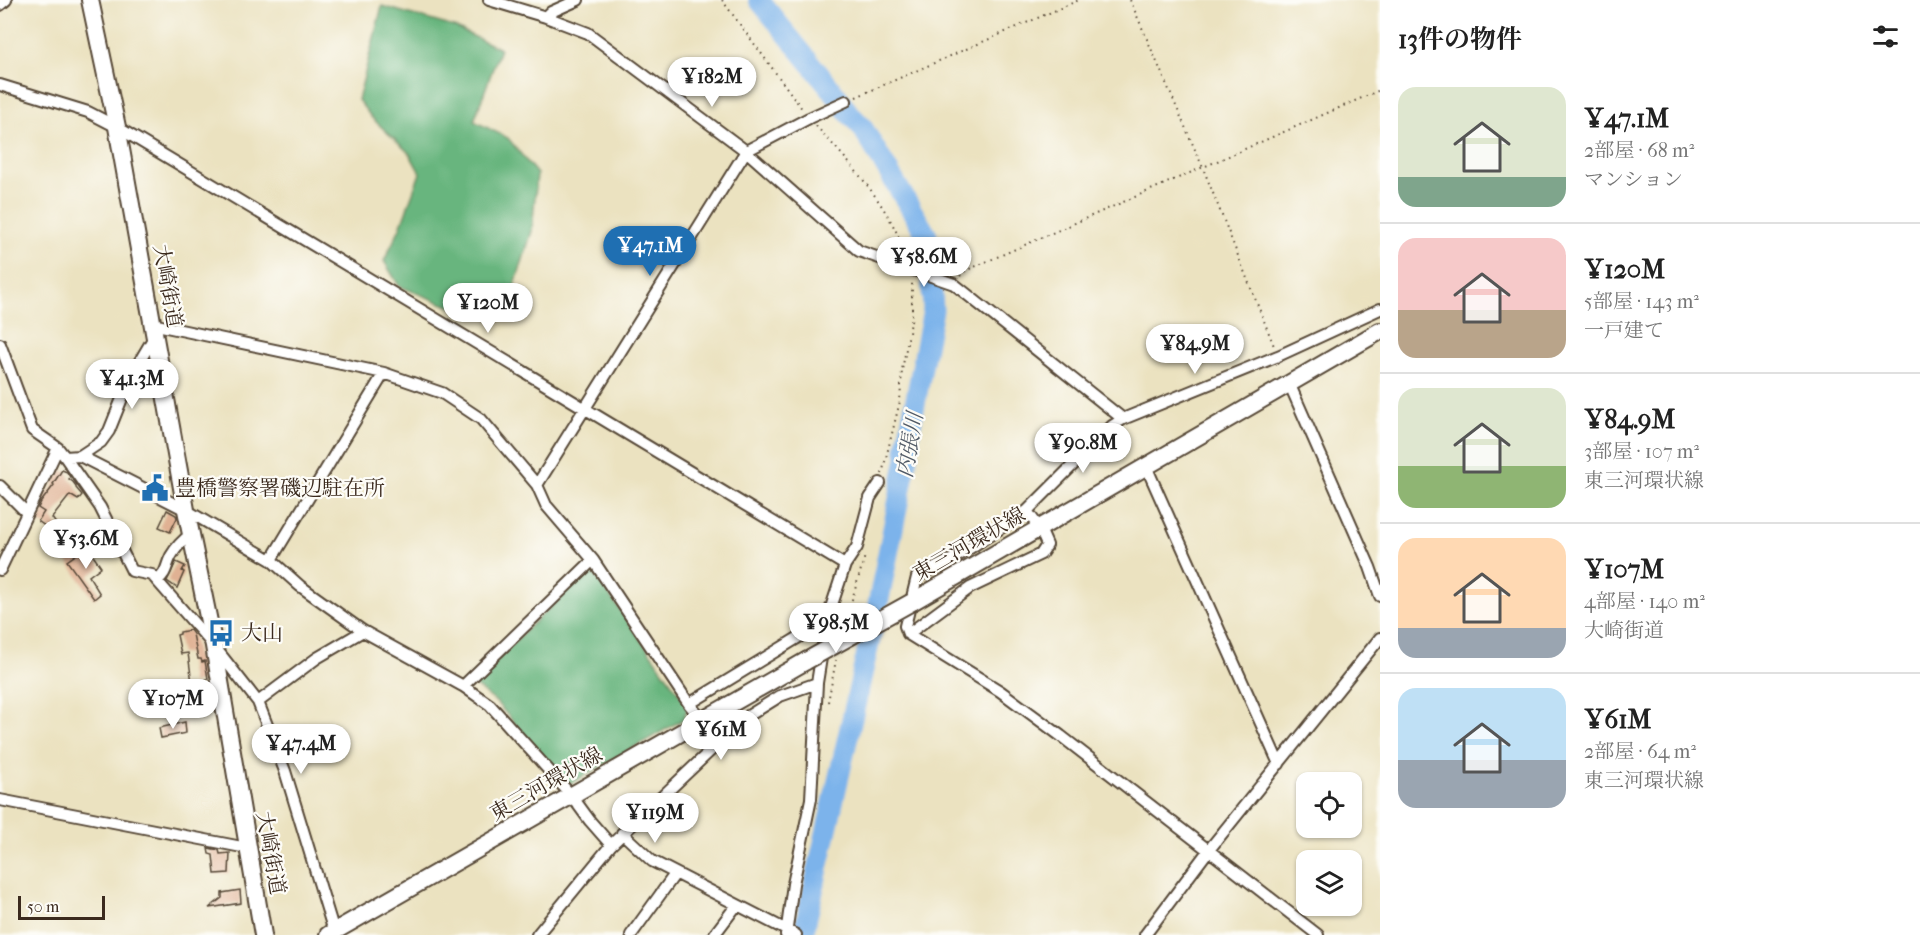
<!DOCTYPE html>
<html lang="ja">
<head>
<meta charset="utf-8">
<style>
  :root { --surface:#fff; --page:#f2f2f2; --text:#222; --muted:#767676; --line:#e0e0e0; --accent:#1f6fb2 }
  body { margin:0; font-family:"IM FELL French Canon","Noto Serif JP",serif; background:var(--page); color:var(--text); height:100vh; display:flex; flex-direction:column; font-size:22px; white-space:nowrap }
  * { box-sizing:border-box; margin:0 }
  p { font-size:20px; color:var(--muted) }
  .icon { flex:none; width:33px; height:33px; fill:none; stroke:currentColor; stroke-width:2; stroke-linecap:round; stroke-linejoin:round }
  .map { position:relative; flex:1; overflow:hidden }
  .drawer { display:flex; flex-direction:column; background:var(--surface); width:540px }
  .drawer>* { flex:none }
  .tools { position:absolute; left:1296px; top:772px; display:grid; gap:12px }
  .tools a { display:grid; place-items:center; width:66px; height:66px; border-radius:12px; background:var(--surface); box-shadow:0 2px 4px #0004; font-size:30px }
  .scale { position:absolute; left:18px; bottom:15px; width:87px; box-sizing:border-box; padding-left:6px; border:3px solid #3b2a1e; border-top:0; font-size:16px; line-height:21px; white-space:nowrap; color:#3b2a1e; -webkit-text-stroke:4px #fdfcf7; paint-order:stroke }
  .price { position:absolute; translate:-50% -51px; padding:0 14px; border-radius:21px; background:#fff; color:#222; font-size:20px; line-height:39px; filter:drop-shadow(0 2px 3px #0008) }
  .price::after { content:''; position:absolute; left:50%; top:36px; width:18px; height:14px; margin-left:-9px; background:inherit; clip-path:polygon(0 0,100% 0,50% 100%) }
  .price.selected { background:var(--accent); color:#fff }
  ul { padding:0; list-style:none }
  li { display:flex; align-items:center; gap:18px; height:150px; padding:0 18px }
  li+li { border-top:2px solid var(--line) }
  li span { display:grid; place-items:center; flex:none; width:168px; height:120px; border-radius:18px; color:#555 }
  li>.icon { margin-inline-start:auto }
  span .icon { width:72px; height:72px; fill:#fffc; stroke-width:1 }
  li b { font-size:26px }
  h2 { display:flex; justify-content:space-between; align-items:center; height:72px; padding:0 18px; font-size:26px }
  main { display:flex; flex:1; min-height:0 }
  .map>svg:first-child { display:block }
</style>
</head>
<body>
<main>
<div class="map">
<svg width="1380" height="935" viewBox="0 0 1380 935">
  <rect width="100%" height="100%" fill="#fdfcf7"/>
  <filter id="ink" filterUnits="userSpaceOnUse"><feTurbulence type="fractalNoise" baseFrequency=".0167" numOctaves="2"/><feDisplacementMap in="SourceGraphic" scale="12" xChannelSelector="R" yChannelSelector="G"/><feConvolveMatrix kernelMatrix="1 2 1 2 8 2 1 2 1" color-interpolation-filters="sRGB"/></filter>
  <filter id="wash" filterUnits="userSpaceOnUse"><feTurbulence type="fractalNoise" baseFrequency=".008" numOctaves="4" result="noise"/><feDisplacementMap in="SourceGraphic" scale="24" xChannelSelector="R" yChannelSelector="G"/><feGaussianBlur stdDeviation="1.35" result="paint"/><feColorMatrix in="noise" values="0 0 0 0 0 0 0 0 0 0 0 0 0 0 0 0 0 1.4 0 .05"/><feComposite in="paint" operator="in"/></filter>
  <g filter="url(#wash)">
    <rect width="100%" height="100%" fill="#ebe2c0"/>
    <path fill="#68b57e" stroke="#52704e" stroke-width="1.5" d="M382,6l72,21 46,22 -26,72 34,17 29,36 -5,57 -17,54 -20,30 -41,-7 -55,-22 -15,-25 16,-33 20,-55 -11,-20 -37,-35 -14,-18z
      M591,569l97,137 -4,13 -116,66 -72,-83 -23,-18 53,-54z"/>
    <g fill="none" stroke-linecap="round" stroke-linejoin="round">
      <path stroke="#7bb3eb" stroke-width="21" d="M759,0l78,96 11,16 14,15 65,109 4,33 2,41 -27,141 2,2 -30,151 -75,331"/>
    </g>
    <g id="blocks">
      <path fill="#e0b193" d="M62,470l5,2 3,5 -1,2 4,3 3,4v2l6,7 -4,5 -8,-5 -18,23 16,23 -1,1 -29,-21 6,-9 -6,-4 3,-6 13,-17 -1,-1z
        M167,510l9,5 1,3 -7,14 -11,-5z
        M87,547l14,20 -12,9 11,18 -6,5 -27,-38z
        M176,562l9,4 -3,5 2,1 -7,16 -10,-7z
        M190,630l3,4 5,25h3l1,3 3,-1 3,18 -16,4 -4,-30 -7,1 -4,-19 3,-1v-2z
        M185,722l1,11 -25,5 -2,-10z
        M208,848l11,2 1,4 10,-1 -1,20 -14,1 -2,-19 -4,-1z
        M240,890l1,13 -32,5 13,-10v-5z"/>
    </g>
  </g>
  <g filter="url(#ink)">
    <use href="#blocks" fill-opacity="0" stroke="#554636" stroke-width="1.5"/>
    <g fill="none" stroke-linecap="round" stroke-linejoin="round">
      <defs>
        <path id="street" d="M489,0l57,17 42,16 158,118 113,100 95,33 169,135
          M0,5l6,-5
          M546,17l5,-5 27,-12
          M0,85l88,27 29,15 728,438
          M152,324l232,49 58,20 39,26 56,66 9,20 47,55 96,144
          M0,344l32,86 26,18 7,9 35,50 32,64 20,4 62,71 44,56 27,69 50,164
          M1289,383l81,184 10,29
          M80,456l21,-14 8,-11 22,-55 23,-39
          M65,457l15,-1 106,54 85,50 29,26 63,45 100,55 27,19 81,90 19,26 21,24 134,-127 35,-22 37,-13
          M1146,466l133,298
          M537,485l209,-334 63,-33 37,-17
          M0,486l27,27
          M271,560l113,-187
          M0,570l58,-122
          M157,581c11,-10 8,-13 14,-25 5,-9 12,-16 20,-22
          M908,634l-3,-8 12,-49 36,-18 74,-48
          M463,686l130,-126
          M258,702l59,-44 46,-27
          M720,742l-31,-38 138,-84 18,-55 12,-18 13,-49 10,-15
          M0,800l247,48
          M622,833l30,28 144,74
          M537,935l74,-90
          M631,935l44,-61
          M714,935l22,-29
          M786,935l7,-51 18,-85 6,-116 10,-63
          M1145,935l63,-84 172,-213
          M1318,935l-257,-199 -61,-45 -92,-57 62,-46 71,-34 6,-9 -7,-16 -13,-18 85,-85 11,-7 155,-63 102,-47"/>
        <path id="primary" d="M90,0l27,127 69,383 28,136 49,289
          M912,602l468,-271
          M328,935l478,-274"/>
      </defs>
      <use href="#street" stroke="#554636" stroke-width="14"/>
      <use href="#primary" stroke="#554636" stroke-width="20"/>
      <path stroke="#554636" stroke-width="2" stroke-dasharray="1.5 4.5" stroke-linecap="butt" d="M722,0l81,110
        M1130,0l73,168 71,178
        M856,97l223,-97
        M816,126c35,38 74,80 90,130
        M960,276l5,-5 415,-181
        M882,474l18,-73 2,-31 10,-53v-35
        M845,623l20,-67
        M828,702l8,-42"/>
      <use href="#street" stroke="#fff" stroke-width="10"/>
      <use href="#primary" stroke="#fff" stroke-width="16"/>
      <defs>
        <path id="primary-bridge" d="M806,661l106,-59"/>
      </defs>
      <use href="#primary-bridge" stroke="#554636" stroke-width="20" stroke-linecap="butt"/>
      <use href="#primary-bridge" stroke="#fff" stroke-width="16"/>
    </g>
  </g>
  <defs>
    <symbol id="civic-bare" viewBox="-9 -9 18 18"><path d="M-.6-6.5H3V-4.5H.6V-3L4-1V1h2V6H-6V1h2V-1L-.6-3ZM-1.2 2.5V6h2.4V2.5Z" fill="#1f6fb2" stroke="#fdfcf7" stroke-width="2.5" paint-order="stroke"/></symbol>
    <symbol id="bus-bare" viewBox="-9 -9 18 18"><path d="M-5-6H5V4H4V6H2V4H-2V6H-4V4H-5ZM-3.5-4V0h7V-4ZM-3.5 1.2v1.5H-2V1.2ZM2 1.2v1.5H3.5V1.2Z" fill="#1f6fb2" stroke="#fdfcf7" stroke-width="2.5" paint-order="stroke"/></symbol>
  </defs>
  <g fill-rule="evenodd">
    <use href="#civic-bare" x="136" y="469" width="38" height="38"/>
    <use href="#bus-bare" x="202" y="614" width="38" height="38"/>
  </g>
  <g text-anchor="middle" stroke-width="4.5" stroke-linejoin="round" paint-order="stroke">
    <g font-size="21" fill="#3b2a1e" stroke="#fdfcf7">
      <text transform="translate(168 286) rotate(80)" y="7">大崎街道</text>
      <text transform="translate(969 544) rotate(-30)" y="7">東三河環状線</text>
      <text transform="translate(546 784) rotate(-30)" y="7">東三河環状線</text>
      <text transform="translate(271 853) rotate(80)" y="7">大崎街道</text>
    </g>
    <g font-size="21" fill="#3b2a1e" stroke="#fdfcf7" text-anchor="start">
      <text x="175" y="495">豊橋警察署磯辺駐在所</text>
      <text x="241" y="640">大山</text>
    </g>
    <g font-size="22" font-style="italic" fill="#515a66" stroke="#fdfcf7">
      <text transform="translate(909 445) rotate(-80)" y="8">内張川</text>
    </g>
  </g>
</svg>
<div class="tools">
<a><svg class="icon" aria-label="locate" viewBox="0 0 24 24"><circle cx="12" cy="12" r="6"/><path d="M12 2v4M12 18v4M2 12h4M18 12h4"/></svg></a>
<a><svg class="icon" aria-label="layers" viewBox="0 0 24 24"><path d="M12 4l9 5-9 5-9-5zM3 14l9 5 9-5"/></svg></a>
</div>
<div class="scale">50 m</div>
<b class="price" style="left:712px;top:108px">¥182M</b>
<b class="price selected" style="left:650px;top:277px">¥47.1M</b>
<b class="price" style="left:924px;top:288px">¥58.6M</b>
<b class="price" style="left:488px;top:334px">¥120M</b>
<b class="price" style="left:1195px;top:375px">¥84.9M</b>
<b class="price" style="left:132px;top:410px">¥41.3M</b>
<b class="price" style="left:1083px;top:474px">¥90.8M</b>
<b class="price" style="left:86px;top:570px">¥53.6M</b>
<b class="price" style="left:836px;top:654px">¥98.5M</b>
<b class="price" style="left:173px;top:730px">¥107M</b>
<b class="price" style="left:721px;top:761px">¥61M</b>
<b class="price" style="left:301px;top:775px">¥47.4M</b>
<b class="price" style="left:655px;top:844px">¥119M</b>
</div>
<section class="drawer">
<h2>13件の物件<svg class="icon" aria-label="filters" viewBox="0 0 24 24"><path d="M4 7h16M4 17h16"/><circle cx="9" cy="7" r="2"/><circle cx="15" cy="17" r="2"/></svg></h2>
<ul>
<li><span style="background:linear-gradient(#dfe7d0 75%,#7fa58c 0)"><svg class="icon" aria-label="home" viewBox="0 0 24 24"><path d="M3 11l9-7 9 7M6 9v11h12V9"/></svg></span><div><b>¥47.1M</b><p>2部屋 · 68 m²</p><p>マンション</p></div></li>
<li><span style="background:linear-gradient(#f6c9c9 60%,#b9a48a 0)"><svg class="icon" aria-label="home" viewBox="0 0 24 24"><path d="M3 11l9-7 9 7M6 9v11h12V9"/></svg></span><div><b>¥120M</b><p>5部屋 · 143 m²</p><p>一戸建て</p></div></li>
<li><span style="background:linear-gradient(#dfe7d0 65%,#8fb573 0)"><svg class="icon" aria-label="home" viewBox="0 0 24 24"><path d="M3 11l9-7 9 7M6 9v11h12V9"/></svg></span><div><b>¥84.9M</b><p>3部屋 · 107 m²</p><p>東三河環状線</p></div></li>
<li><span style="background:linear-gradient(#ffd9b3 75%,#9aa5b1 0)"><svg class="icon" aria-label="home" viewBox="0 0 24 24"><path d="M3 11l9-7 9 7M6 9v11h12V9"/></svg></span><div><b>¥107M</b><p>4部屋 · 140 m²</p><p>大崎街道</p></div></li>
<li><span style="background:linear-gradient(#bfe0f5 60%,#9aa5b1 0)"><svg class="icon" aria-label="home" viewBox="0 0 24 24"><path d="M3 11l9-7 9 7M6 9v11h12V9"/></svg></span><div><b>¥61M</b><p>2部屋 · 64 m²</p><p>東三河環状線</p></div></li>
</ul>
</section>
</main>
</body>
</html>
